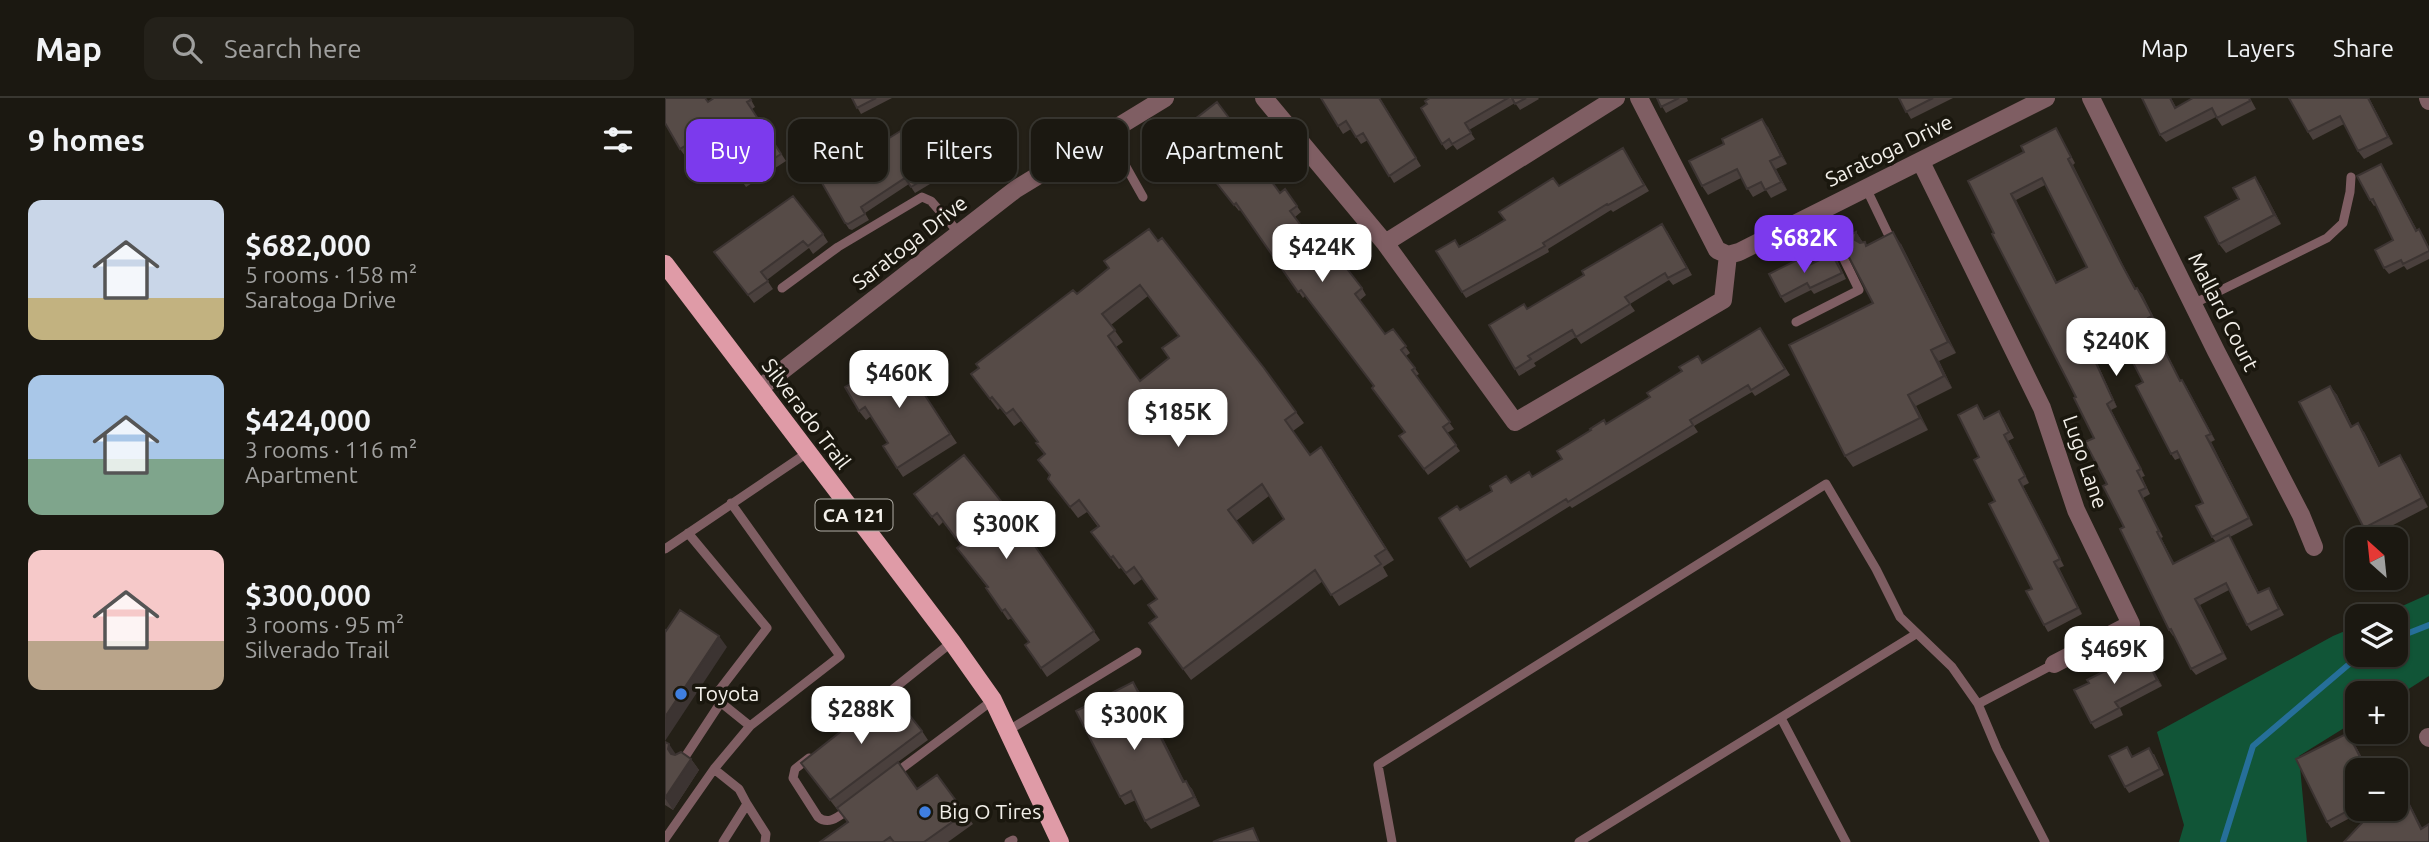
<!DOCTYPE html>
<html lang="en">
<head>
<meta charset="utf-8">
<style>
  :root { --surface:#1b1811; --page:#24211a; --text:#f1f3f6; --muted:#a0a09f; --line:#393731; --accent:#7c3aed }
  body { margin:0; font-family:Ubuntu,sans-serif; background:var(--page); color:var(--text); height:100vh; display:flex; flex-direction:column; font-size:26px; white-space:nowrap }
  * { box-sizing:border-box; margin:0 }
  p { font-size:23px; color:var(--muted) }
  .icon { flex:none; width:38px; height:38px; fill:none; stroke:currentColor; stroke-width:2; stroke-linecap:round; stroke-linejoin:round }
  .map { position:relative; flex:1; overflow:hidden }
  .drawer { display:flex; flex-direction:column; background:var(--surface); width:665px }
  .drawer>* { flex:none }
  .top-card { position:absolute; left:21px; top:21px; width:665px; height:63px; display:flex; gap:14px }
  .needle { width:46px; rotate:333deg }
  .buttons { position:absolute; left:1680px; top:429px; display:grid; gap:14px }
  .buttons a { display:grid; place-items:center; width:63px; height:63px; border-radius:14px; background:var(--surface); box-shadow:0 2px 5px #0004,0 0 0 2px var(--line); font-size:35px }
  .price { position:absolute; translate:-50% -60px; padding:0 16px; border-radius:14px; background:#fff; color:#222; font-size:23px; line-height:46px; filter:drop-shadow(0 2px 4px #0008) }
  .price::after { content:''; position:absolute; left:50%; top:42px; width:21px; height:16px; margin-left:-10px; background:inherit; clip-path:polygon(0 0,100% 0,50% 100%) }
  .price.selected { background:var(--accent); color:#fff }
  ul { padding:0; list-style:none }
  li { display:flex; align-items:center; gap:21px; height:175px; padding:0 28px }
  li span { display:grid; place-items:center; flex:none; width:196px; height:140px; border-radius:14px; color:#555 }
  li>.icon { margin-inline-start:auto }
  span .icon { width:84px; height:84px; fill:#fffc; stroke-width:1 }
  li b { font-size:30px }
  h2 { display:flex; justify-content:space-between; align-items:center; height:84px; padding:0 28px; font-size:30px }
  .chip { padding:0 24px; border-radius:14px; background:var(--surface); box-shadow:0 2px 5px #0004,0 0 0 2px var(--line); font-size:24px; line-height:63px }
  .chip.selected { background:var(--accent); color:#fff }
  header { display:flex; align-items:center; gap:42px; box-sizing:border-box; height:98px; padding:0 35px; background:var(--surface); border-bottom:2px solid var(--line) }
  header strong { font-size:33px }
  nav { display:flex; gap:38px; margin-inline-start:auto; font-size:24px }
  .search { width:490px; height:63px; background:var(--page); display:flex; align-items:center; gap:18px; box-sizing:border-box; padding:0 24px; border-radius:14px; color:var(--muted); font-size:26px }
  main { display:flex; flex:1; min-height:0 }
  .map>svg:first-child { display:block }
</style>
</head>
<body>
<header>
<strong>Map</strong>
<div class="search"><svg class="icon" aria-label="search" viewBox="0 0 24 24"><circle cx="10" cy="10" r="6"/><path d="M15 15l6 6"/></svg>Search here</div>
<nav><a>Map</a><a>Layers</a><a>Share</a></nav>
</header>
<main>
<section class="drawer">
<h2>9 homes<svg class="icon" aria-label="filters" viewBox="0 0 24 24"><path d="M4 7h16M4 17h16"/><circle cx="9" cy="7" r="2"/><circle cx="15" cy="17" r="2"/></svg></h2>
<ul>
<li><span style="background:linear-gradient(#c9d6e8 70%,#c2b280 0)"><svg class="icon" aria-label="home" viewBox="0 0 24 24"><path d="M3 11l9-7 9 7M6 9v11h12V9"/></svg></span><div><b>$682,000</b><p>5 rooms · 158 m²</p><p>Saratoga Drive</p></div></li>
<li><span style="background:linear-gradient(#a9c7e8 60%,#7fa58c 0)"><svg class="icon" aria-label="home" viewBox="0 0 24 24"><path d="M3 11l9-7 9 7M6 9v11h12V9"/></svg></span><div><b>$424,000</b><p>3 rooms · 116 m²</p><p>Apartment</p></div></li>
<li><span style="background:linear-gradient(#f6c9c9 65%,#b9a48a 0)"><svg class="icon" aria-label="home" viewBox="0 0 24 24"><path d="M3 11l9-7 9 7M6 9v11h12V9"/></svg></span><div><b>$300,000</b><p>3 rooms · 95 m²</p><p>Silverado Trail</p></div></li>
</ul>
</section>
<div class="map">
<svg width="1764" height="744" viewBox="0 0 1764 744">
  <rect width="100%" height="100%" fill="#242017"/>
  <path fill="#115537" d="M1764,496v82l-33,21v-4h-39v27l-58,36 8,86h-128l5,-17 -27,-93 176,-96 24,-10v28h39v-38h-16z"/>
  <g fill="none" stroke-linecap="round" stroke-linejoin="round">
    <path stroke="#266f99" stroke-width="6" d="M1731,540l33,-13
      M1558,744l30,-96 108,-92"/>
    <path stroke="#7f5e63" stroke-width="9" d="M442,35l36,64
      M1201,90l24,50 -6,3
      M117,190l56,-41 84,-50 9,4 28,32
      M1528,206l134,-66 16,-15 7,-31 1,-15
      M1131,224l63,-32 -39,-80
      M23,435l79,95 -53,69 36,29
      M0,451l142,-96
      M217,600l70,-56
      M1313,606l76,-40
      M1116,620l65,124
      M344,632l128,-78
      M144,660l-14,11 -2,9 25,39c11,9 21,-1 31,-8
      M18,662l38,-58
      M228,677l100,-75
      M82,706l19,30 -1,8
      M0,741l49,-70
      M58,744l24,-38 -8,-15 -25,-20 36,-43 90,-70 -109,-153
      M344,744l4,-2
      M727,744l-14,-77 448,-281 50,85 24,48 52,50 26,37 19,45 48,93
      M914,744l337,-208"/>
    <path stroke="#7f5e63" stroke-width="18" d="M599,0l121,145 130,179 208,-122 5,-45
      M974,0l78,152 11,5 11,-3 307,-154
      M1426,0l125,253 85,164 13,32
      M1763,0l1,3
      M1256,64l121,246 34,102 55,114 -77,40
      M720,145l231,-145
      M95,290l256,-199 149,-91
      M1763,639l1,1"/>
    <path stroke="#df9ba7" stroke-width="18" d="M0,166l287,378 41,58 67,142"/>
  </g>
  <path fill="#4a403d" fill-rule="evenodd" d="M85,0l5,9 -3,2 34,52 -40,26 -33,-49 -28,18 -5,-7 28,-48z
    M187,0h40l-31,16z
    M715,0l41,68 -27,17 -26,-43 -7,4 -10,-15 -8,5 -5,-8z
    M765,0h108l1,1 -19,11 -5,-7 -46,27 6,9 -18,11 -4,-5 -7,5 -4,-6 -15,-40z
    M992,0h30l1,3 -22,12z
    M1234,0h54l-42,21z
    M1506,0l5,9 74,-9 6,11 -34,17 -6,-9 -50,25 -6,-7z
    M1704,0l24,46 -29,15 -6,-8 -14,-27 -31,16 -5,-8z
    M552,4l16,22 -6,5 26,34 27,30 5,-4 16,23 -6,5 24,32 43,39 4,7 -6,5 25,34 8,-5 17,24 -4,3 13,18 -3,2 38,53 -7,4 13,18 -32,24 -29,-39 5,-4 -30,-46 -69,-90 -2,2 -62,-89 -2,2 -58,-72z
    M1103,29l19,37 -11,5 11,21 -16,8 -5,-8 -13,7 -12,-19 -33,17 -6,-9z
    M1391,30l19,35 -2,2 52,104 11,20 1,-1 5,6 14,28 -4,2 28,56 6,6 29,54 -4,2 42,83 -23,12 29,56 10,-5 15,27 -33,16 -4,-6 -18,-35 -29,15 27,54 -31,16 -5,-6 -17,-34 -1,1 -4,-6 -45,-103 -17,-43 -13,-46 -18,-41 -82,-164 30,-81zM1380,87l42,82 -30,15 -41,-82zM1456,242l22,42 28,72 4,6 5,-2 23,45 9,34 4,5 -42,21 -13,-25 2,-1 -20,-39 7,-4 -8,-17 3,-1 -34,-66 6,-3 -24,-53z
    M237,32l33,51 -20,12 -6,-9 -44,29 4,7 -17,10 -3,-1 -4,-6 25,-66z
    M958,50l26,43 -36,21 -2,-2 -63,39 1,3 -83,46 -4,-6 -3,-46 46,-26 54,-34z
    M1716,66l36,66 6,5 6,12v12l-22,11 -3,-4 -15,8 -5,-6 9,-28 -17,-35 -2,1 -4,-6z
    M1590,79l6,9 20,38 -55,29 -7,-9 20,-45z
    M484,131l147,183 8,11 -11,8 17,24 19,3 65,102 -11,7 5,9 -49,30 -16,-25 -132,99 -42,-57 8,-6v-18l-15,-20 -8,6 -13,-17 -2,1 -28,-37 7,-5 -11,-15 -9,6 -30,-39 2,-3 -12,-16 7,-5 -9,-12 2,-1 -17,-21 -7,5 -14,-18 -2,2 -27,-36 106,-80 32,-26zM483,198l31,40 -10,22 -29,23 -24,-34 7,-5 -12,-17zM604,398l15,23 -31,24 -17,-22z
    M1002,133l25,44 -19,10 -4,-5 -39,24 5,7 -54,33 -5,-7 -42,26 2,3 -17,10 -4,-7 13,-60z
    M1191,134l7,11 4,3 34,-2 55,109 -17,8 13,27 -36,18 12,24 -75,37 -8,-11 28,-153z
    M158,136l5,8 -15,12 -4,-6 -42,32 6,9 -19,14 -40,-51z
    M1167,156l5,6 9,19 -32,15 -3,-4 -26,13 -4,-6 23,-30z
    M1099,236l26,41 -35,21 -3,-4 -58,34 4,6 -126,76 -2,-2 -100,62 -31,-50 21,-8 51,-27 21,-6 30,-18 44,-35 44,-27 52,-35z
    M235,257l25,36 -2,1 34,51 -54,34 -6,-9 -9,-25 -17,-27 -5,4 -7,-9z
    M1665,288l7,9 15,31 12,6 17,33 19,-10 6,9 22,43 -58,30 -6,-9z
    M1312,307l8,13 18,-1 11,21 -6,3 21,42 -6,3 41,80 -5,2 23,46 -34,18 -4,-7 -12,-36 -37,-88 -16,-44z
    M249,396l107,32 79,114 -53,37 -22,-32 4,-3 -17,-24 -4,2 -22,-32 1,-1 -30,-39 4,-2 -18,-24 -4,4z
    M1478,554l19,34 -42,22 3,7 -28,14 -4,-6 -2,-40z
    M468,584l6,9 45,90 8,8 8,17 -49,23 -6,-8 -9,-21 -11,5 -5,-8z
    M257,633l6,9 -30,22 19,27 20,-14 36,49 -25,18h-128l27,-20 -46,-59z
    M1683,635l18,32 -4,1 2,4h-7v38h12l-38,20 -4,-6z
    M0,644l11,13 15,4 8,11 -26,40 -8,-5z
    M1489,656l10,21 -35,18 -4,-6 8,-31z"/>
  <path fill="#3c3432" d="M1703,0h1l24,46 -5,-7z
    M1097,21l6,8 19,37 -6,-8z
    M1403,61l5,6 52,104 15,26 -19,-32z
    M1105,63l6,8 11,21 -6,-8z
    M1716,66l4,6 35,66 -4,-5z
    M1590,79l6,9 20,38 -7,-9z
    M1346,96l5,6 44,89 -4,-6z
    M1191,134l8,12 -1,8 -8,-12z
    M1228,134l8,12 55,109 -8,-11z
    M1472,190l5,6 14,28 -4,-6z
    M1483,220l4,6 32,63 -4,-6z
    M1424,250l4,6 24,53 -4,-7z
    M1266,252l8,11 13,27 -8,-12z
    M1517,282l4,6 29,54 -4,-6z
    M1665,288l7,9 20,41 -6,-9z
    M1243,297l8,11 12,24 -8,-12z
    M1442,306l4,6 34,66 -4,-7z
    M1693,325l6,9 22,43 -7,-9z
    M1339,337l4,6 21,42 -4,-7z
    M1541,338l5,6 42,83 -4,-7z
    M656,349l8,11 65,102 -8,-11z
    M1735,357l6,9 22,43 -6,-9z
    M1354,382l4,6 41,80 -4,-7z
    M1474,393l4,7 20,39 -4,-6z
    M1492,434l4,6 17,32 -5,-6z
    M1564,437l4,7 30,58 -5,-7z
    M1389,464l5,6 23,46 -4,-6z
    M1530,501l5,6 27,54 -4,-6z
    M54,538l8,11 -62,94v-24z
    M1478,554l4,6 15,28 -5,-6z
    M468,584l6,9 50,99 -6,-8z
    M1683,635l4,6 14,26 -5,-6z
    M4,646l8,12 -6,-2 -3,-5z
    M26,661l8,11 -26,40 -8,-12z
    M521,683l6,8 8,17 -6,-9z
    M1739,696l4,7 18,34 -5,-6z"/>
  <path fill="#564b47" stroke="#3c3432" stroke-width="2" fill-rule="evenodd" d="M0,0h40l3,4 6,-4h35l2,2 -4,2 34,52 -40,26 -33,-49 -28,18 -15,-26z
    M187,0h24l-19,10z
    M656,0h58l37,60 -27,18 -26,-43 -7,4 -10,-16 -8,5z
    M765,0h78l-43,25 6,10 -19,11 -3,-5 -7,5 -21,-36 6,-4 -2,-3z
    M847,0h14l-11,6z
    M992,0h22l-18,9z
    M1234,0h34l-27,14z
    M1477,0h28l5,10 18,-10h56l1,3 -33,17 -5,-10 -52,27z
    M1624,0h79l20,39 -30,14 -18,-35 -32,16z
    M552,4l12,16 -7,5 31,40 3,-3 24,33 5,-4 12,17 -7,5 29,38 8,-6 35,45 -7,6 30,40 8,-5 13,17 -5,4 14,18 -3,2 38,52 -7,5 13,18 -32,24 -25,-33 6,-4 -33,-44 2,-2 -73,-96 -3,2 -62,-89 -2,2 -57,-72z
    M1097,21l19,37 -11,5 11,21 -16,8 -4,-8 -14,7 -10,-20 -35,17 -13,-25 35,-17 -2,-5z
    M1391,30l15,29 -3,2 53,104 14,26 2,-1 15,28 -4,2 32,63 2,-1 29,54 -5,2 43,82 -37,19 -16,-31 7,-3 -26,-52 -6,3 -35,-68 7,-4 -25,-49 -29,15 24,52 -6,4 34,65 -4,2 9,17 -7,3 20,40 -2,1 16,32 56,-29 29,58 11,-5 10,21 -32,16 -21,-42 -31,16 28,54 -32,16 -20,-40 -2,1 -49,-101 4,-2 -21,-41 4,-2 -22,-42 9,-4 -20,-40 2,-1 -84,-163 2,-1 -26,-52 56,-29 -3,-6zM1377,80l45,89 -31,16 -45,-89z
    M237,32l29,45 -20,12 -6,-9 -44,29 4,7 -17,10 -3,-1 -23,-40 48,-26 -3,-5z
    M958,50l21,37 -36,20 -1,-1 -64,39 2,3 -83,46 -26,-41 19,-11 4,7 18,-10 28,-17 -6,-8 54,-34 6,8z
    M1716,66l35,67 3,-2 10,20v2l-26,13 -2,-4 -17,8 -9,-18 18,-10 -20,-41 -3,1 -13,-24z
    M1590,79l19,38 -55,29 -14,-27 34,-18 -6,-11z
    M128,98l30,38 -15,12 -5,-5 -42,31 7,9 -20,14 -34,-43z
    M997,126l25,44 -19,10 -3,-5 -40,24 5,7 -54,33 -4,-7 -44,26 3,3 -16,10 -26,-44 35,-21 3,5 57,-34 -2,-4z
    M484,131l9,12 4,-3 102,130 32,44 -11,8 25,35 11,-8 65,102 -11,7 6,8 -50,31 -16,-25 -132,99 -34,-46 8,-6 -9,-12 9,-6 -23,-32 -8,6 -13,-17 -2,2 -20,-26 8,-6 -20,-26 -9,7 -22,-28 2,-4 -12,-15 7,-6 -9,-11 2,-1 -25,-33 -7,5 -14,-17 -2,2 -19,-25 8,-6 -3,-4 97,-74 4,4 32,-26 -5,-7zM475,187l39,51 -17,12 7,10 -29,23 -32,-45 7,-6 -13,-16zM597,386l22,35 -31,24 -25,-33z
    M1191,134l-1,8 5,3 5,-1 1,4 27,-14 55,110 -17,8 13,26 -36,19 12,23 -75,38 -56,-111 84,-42 -32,-61v-3z
    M1167,156l10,19 -32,15 -3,-5 -26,14 -12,-23 30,-15 4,9z
    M1095,230l25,41 -34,21 -3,-5 -58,35 3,5 -125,77 -2,-3 -100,62 -27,-43 18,-12 3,4 32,-19 -2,-5 16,-10 5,7 18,-11 3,5 30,-18 -5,-8 34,-21 -1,-1 14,-9 2,4 44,-27 -3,-4 35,-22 -3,-4 19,-11 4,7z
    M235,257l19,27 -2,1 33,51 -53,34 -14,-22 5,-3 -23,-36 -6,4 -14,-24z
    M1665,288l21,41 7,-4 21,43 21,-11 22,43 -58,30 -65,-126z
    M1312,307l7,14 15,-8 10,21 -5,3 21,41 -6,4 41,79 -6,3 24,46 -34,17 -18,-34 6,-2 -43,-85 6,-3 -21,-41 5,-3 -21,-42z
    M299,357l57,71 73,105 -53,37 -16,-23 4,-3 -24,-33 -3,2 -16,-23 2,-1 -31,-39 4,-3 -24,-32 -5,4 -18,-23z
    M15,512l39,26 -54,81v-87l1,1z
    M1478,554l14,28 -42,22 4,6 -28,15 -17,-33 15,-7 -2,-3z
    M468,584l50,100 3,-1 8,16 -49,24 -14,-30 -11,6 -44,-86z
    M226,594l31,39 -92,69 -29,-37z
    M1683,635l13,26 -3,1 5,10h-6v36l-30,16 -31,-63z
    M0,644l4,2 -1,5 3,5 4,1 6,-3 10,7 -26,39z
    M1462,649l5,10 17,-9 11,21 -35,18 -16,-31z
    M233,664l19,27 20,-14 28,38 -41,29h-30l-4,-5 -7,5h-63l28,-20 -11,-14z
    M1739,696l17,35 8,-5v18h-85l30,-32 2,-2h20v-10z
    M588,730l6,14h-46l7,-3z"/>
  <g fill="#3f7fe0" stroke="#1a170e" stroke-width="2.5">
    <circle cx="16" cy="596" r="7"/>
    <circle cx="260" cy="714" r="7"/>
  </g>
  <g text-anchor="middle" stroke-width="7" stroke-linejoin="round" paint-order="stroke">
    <rect fill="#1a170e" stroke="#b2afa8" stroke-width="2" x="150.5" y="401.5" width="77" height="31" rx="5"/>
    <g font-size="19" font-weight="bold" fill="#f3f0ea">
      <text x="189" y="424">CA 121</text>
    </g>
    <g font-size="21" fill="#f3f0ea" stroke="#1a170e">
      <text transform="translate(1224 53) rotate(-26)" y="7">Saratoga Drive</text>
      <text transform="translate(245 145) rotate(-38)" y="7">Saratoga Drive</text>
      <text transform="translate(1558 214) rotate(63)" y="7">Mallard Court</text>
      <text transform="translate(141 316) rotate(53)" y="7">Silverado Trail</text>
      <text transform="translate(1420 364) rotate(71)" y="7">Lugo Lane</text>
    </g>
    <g font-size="21" fill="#f3f0ea" stroke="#1a170e" text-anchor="start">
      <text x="30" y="603">Toyota</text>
      <text x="274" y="721">Big O Tires</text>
    </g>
  </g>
</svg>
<div class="buttons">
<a><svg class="needle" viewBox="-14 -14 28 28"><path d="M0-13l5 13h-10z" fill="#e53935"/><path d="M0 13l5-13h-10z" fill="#a0a09f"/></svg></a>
<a><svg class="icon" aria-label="layers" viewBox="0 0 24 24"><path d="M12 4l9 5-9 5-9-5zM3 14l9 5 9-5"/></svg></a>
<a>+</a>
<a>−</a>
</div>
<b class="price selected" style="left:1139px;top:177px">$682K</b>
<b class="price" style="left:657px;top:186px">$424K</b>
<b class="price" style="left:1451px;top:280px">$240K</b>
<b class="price" style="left:234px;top:312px">$460K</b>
<b class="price" style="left:513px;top:351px">$185K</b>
<b class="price" style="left:341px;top:463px">$300K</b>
<b class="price" style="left:1449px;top:588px">$469K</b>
<b class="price" style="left:196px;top:648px">$288K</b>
<b class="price" style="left:469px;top:654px">$300K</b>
<div class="top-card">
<a class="chip selected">Buy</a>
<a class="chip">Rent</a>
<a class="chip">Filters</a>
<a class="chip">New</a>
<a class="chip">Apartment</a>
</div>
</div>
</main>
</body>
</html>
